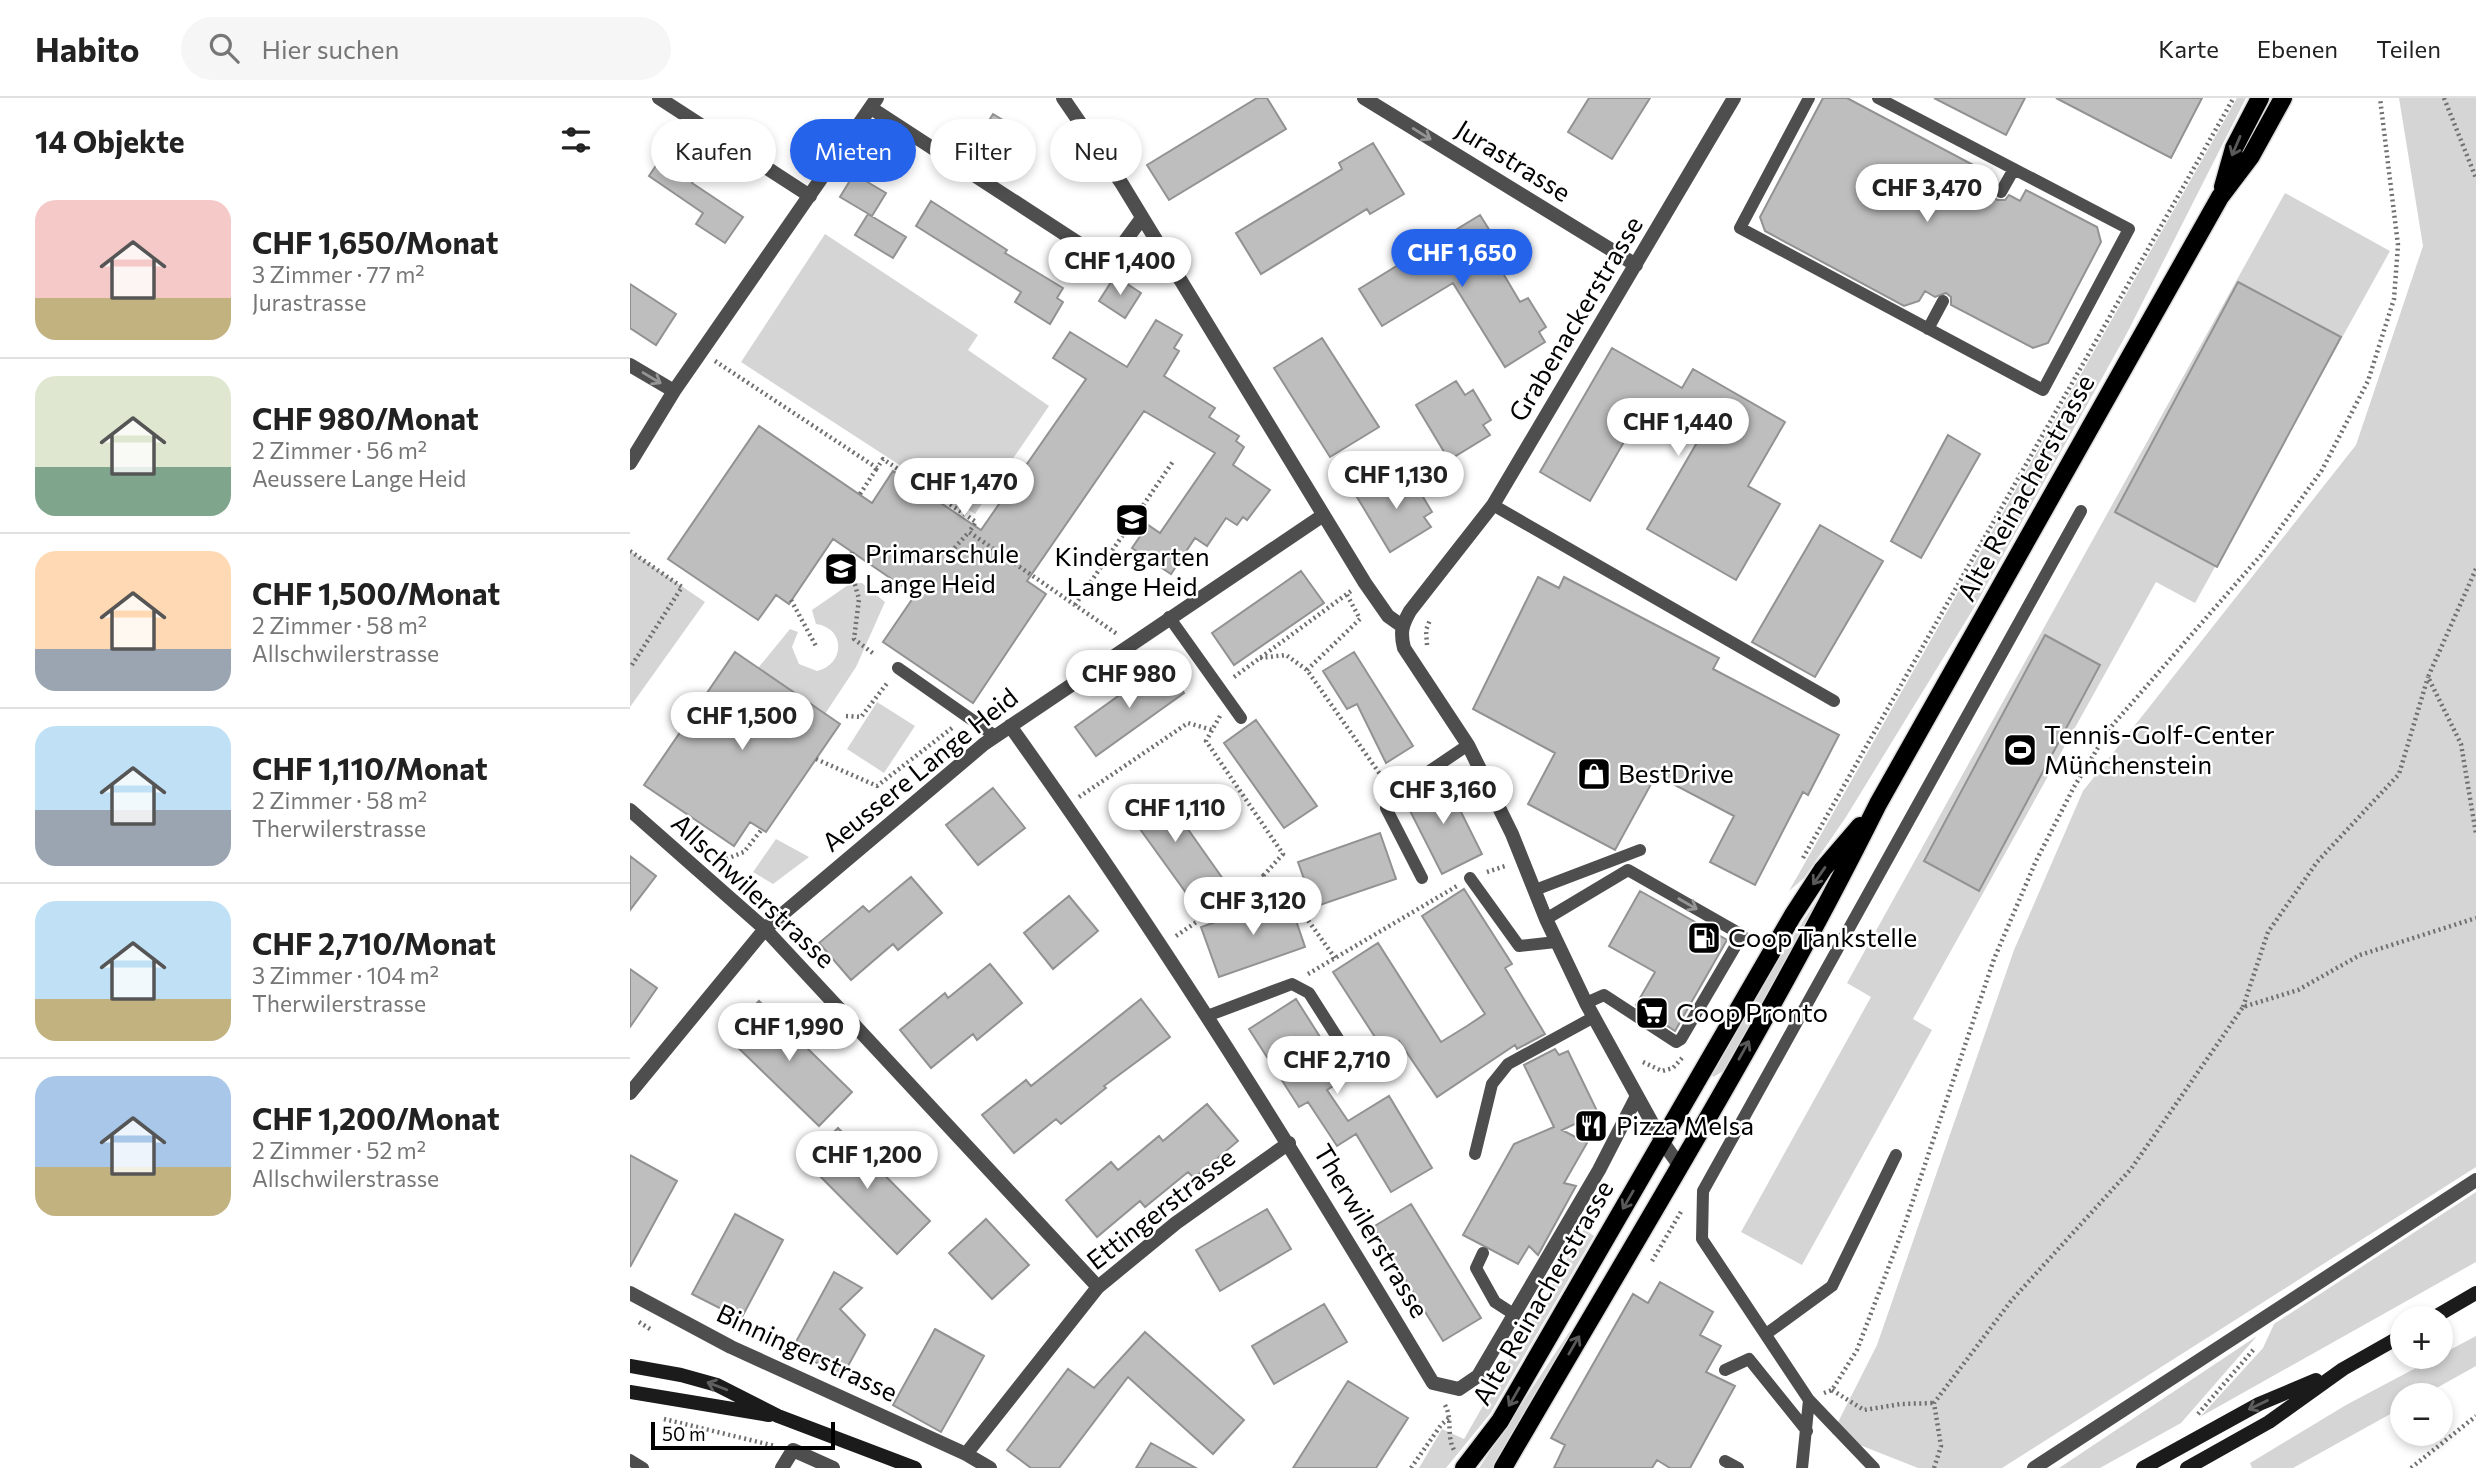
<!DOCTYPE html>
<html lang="de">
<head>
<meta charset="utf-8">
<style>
  :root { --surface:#fff; --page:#f6f6f6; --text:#222; --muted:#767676; --line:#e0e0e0; --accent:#2563eb }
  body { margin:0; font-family:Commissioner,sans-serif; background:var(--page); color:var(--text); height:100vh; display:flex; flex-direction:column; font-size:26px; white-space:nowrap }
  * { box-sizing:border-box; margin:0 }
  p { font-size:23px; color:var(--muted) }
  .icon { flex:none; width:38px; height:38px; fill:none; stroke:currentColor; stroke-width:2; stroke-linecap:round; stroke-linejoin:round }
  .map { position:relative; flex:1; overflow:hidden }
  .sheet { display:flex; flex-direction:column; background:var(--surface); width:630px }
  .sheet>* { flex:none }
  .banner { position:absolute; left:21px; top:21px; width:665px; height:63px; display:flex; gap:14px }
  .controls { position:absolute; left:1760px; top:1208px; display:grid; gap:14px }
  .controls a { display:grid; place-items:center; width:63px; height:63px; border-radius:50%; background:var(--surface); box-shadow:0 4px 10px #0003; font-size:35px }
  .scale { position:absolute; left:21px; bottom:18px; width:184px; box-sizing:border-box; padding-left:7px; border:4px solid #000; border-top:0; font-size:19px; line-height:24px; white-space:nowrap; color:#000; -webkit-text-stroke:5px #fff; paint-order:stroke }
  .price { position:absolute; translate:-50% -60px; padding:0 16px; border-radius:24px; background:#fff; color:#222; font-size:23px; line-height:46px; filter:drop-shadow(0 2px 4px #0008) }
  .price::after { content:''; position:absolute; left:50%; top:42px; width:21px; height:16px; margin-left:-10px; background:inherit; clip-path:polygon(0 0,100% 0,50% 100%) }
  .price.selected { background:var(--accent); color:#fff }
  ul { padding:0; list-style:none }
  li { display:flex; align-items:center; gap:21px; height:175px; padding:0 35px }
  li+li { border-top:2px solid var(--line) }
  li span { display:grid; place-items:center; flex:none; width:196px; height:140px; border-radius:21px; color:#555 }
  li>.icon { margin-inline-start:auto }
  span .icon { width:84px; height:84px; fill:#fffc; stroke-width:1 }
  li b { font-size:30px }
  h2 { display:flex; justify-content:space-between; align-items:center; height:84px; padding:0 35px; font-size:30px }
  .pill { padding:0 24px; border-radius:32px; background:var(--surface); box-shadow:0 4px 10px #0003; font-size:24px; line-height:63px }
  .pill.selected { background:var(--accent); color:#fff }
  header { display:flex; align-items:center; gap:42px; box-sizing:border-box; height:98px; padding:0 35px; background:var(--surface); border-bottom:2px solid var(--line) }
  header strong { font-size:33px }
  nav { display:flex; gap:38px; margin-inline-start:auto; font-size:24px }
  .search { width:490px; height:63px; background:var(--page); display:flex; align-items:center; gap:18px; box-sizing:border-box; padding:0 24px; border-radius:38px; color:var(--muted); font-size:26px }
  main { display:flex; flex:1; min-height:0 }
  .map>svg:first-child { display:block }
</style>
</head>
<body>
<header>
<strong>Habito</strong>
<div class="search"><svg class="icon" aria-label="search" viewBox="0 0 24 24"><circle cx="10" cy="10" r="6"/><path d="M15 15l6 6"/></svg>Hier suchen</div>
<nav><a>Karte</a><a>Ebenen</a><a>Teilen</a></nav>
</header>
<main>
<section class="sheet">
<h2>14 Objekte<svg class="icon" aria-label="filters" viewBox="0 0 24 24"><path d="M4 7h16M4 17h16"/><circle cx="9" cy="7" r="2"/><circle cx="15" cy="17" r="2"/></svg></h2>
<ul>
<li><span style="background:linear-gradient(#f6c9c9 70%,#c2b280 0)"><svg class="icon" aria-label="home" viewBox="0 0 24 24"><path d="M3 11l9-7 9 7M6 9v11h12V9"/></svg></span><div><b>CHF 1,650/Monat</b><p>3 Zimmer · 77 m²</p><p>Jurastrasse</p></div></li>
<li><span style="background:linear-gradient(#dfe7d0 65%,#7fa58c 0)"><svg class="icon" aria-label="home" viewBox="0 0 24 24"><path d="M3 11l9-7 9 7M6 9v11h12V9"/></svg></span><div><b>CHF 980/Monat</b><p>2 Zimmer · 56 m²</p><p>Aeussere Lange Heid</p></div></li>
<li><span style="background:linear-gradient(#ffd9b3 70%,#9aa5b1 0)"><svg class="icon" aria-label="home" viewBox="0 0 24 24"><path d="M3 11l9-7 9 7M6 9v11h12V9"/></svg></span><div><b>CHF 1,500/Monat</b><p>2 Zimmer · 58 m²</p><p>Allschwilerstrasse</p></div></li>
<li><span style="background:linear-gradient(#bfe0f5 60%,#9aa5b1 0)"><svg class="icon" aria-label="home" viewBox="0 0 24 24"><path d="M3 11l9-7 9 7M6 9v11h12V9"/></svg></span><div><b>CHF 1,110/Monat</b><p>2 Zimmer · 58 m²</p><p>Therwilerstrasse</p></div></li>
<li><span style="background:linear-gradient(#bfe0f5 70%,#c2b280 0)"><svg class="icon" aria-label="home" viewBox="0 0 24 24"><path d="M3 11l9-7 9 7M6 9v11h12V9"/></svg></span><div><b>CHF 2,710/Monat</b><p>3 Zimmer · 104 m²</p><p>Therwilerstrasse</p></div></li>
<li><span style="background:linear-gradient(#a9c7e8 65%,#c2b280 0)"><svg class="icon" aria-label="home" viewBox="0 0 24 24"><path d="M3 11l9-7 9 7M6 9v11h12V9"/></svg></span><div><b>CHF 1,200/Monat</b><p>2 Zimmer · 52 m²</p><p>Allschwilerstrasse</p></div></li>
</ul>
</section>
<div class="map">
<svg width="1846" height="1370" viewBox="0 0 1846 1370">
  <rect width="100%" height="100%" fill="#fff"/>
  <path fill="#d5d5d5" d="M1607,0h9l-120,237 -154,276 -126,206 -42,61 -15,13z
    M1769,0h77v1069l-474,301h-84l-86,-34 45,-89 137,-395 69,-159 273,-346 67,-199z
    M1655,95l105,58 -195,352 -39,-21 -243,437 19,11 -130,235 -61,-33 130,-235 -24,-14z
    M195,136l153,101 -10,15 81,56 -74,108 -234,-152z
    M0,453l75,51 -75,105z
    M221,485h11l23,19 -29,65 -31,47 -67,-46 32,-39 8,3 -6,15 7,17 18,7c28,-7 29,-43 -1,-47l-4,-14z
    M247,604l38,24 -31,47 -37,-24z
    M146,741l33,18 -36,27 -20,-12z
    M1204,775l-109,197 -12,7 -2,-6 27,-48z
    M1846,1094v70l-276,155 63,-69 11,-24z
    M954,1131l10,7 -104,178 -44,54h-27l23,-39 22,10z
    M940,1233l2,6 -77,131h-16z
    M1627,1238l-76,87 -81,45h-41z
    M1846,1238v30l-52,29h-21v12l-110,61h-41l-2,-5 96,-58z"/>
  <path fill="#bebebe" stroke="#929292" stroke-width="2" d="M627,0h10l19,31 -117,71 -22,-35z
    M959,0h61l-38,61 -44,-27z
    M1193,0h24l130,69 5,15 12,5 -1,9 4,4h8l4,-5 11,6 6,-11 71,37 4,15 -53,101 -15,5 -82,-43v-8l-5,-4 -11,4 -10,-6 -6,10 -15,5 -139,-75 -5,-14z
    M1304,0h91l-19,37z
    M1426,0h146l-31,60z
    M363,16l28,17 -18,29 -28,-17z
    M743,45l31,51 -34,20 -3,-5 -106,65 -25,-41 106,-64 -3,-6z
    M44,58l25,16 -7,11 51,34 -18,26 -29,-19 7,-11 -54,-37 10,-15 8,5z
    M224,76l32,19 -14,23 -32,-19z
    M301,103l76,49 -2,3 58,35 -6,10 6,4 -13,22 -35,-22 6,-10 -105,-66z
    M238,116l38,23 -13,21 -38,-23z
    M850,117l23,37 -9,6 26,44 8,-4 18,29 -7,5 6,10 -40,25 -52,-84 -71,43 -23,-37z
    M485,178l26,17 -16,25 -26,-17z
    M1608,184l103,55 -124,230 -102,-55z
    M0,186l46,30 -20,31 -26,-17z
    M526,222l26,15 -8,13 5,3 -15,25 51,32 -6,9 30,19 -3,5 8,6 -11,18 37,25 -23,30 -4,-3 -6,8 -11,-7 -19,28 -12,-8 -24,36 -39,-26 16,-23 12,8 55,-80 -71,-42 -117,170 19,13 -73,109 -90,-61 32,-47 -82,-56 -44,65 -13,-9 -18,25 -90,-61 91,-133 113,77 21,-32 88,59 105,-151 -33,-21 17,-26 57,35z
    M692,240l57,89 -49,30 -56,-89z
    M982,250l70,40 11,-19 92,53 -37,64 32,18 -44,76 -89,-51 56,-97 -55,-32 -58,101 -50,-29z
    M826,283l9,14 8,-5 18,30 -8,5 7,10 -41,25 -33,-55z
    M1318,337l32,19 -59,104 -30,-17z
    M768,375l8,14 8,-5 18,30 -8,5 7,10 -41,25 -33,-55z
    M1190,427l63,36 -68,116 -63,-35z
    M671,473l23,32 -90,62 -22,-32z
    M908,479l21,11 5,-11 155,81 -6,11 126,66 -31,60 -5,-3 -48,93 -45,-23 24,-46 -78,-41 -41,75 -87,-46 27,-51 -82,-44z
    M1415,537l55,30 -121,226 -55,-30z
    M105,554l105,72 -74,108 -16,-10 -16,24 -90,-61z
    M724,554l59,94 -27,17 -29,-59 -10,5 -24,-38z
    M533,566l21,29 -88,63 -21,-29z
    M626,622l61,86 -33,22 -60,-85z
    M813,678l39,78 -40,20 -38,-75z
    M363,690l32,40 -47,37 -32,-40z
    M529,690l64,91 -31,22 -65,-90z
    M750,735l16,46 -82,28 -16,-45z
    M0,758l26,20 -26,34z
    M281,779l31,36 -44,37 -5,-6 -42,36 -32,-37 44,-37 6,6z
    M834,791l48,75 -7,4 40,66 -28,15 -2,-4 -78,52 -38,-56 -15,10 -51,-79 45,-29 63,99 26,-16 18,-12 -63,-98z
    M1010,793l87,49 -52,91 -39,-26 19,-33 -46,-26z
    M439,798l29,35 -45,38 -29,-36z
    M658,799l17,50 -86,30 -18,-50z
    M360,866l32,39 -45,37 -4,-6 -42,34 -31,-38 45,-37 3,5z
    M0,871l27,19 -27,39z
    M511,901l29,38 -66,49 2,2 -45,36 -5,-5 -42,34 -32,-38 44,-35 5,6z
    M666,901l50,79 -19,12 21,31 41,-25 43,72 -41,24 -35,-58 -19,12 -29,-44 -9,5 -50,-78z
    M129,903l93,91 -33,34 -94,-91z
    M925,951l4,6 9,-4 30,62 -36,17 25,13 -23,40 12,3 -38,69 -9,-9 -11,18 -55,-29 51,-91 40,-17 -30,-62z
    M577,1006l31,37 -44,37 -6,-6 -43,35 -5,-6 -43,36 -31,-37 45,-38 7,8 41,-34 4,5z
    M208,1030l92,93 -33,33 -92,-93z
    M0,1057l47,26 -47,86z
    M781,1106l70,114 -38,23 -70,-114z
    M637,1111l24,40 -71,42 -24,-41z
    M105,1116l48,26 -42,79 -49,-25z
    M356,1121l43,46 -37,34 -43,-46z
    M204,1174l28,16 -22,21 25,26 -23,42 -50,-28z
    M1030,1184l53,30 -13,23 21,11 -15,26 29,14 -45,82h-20l-13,-8 -5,8h-98l11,-23 -14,-7 82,-144 15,9z
    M694,1206l23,38 -73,42 -22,-38z
    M305,1231l49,27 -43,76 -48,-27z
    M515,1234l99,88 -31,34 -85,-77 -69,91h-28l-24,-18 61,-81 26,19z
    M718,1283l60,37 -32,50h-83z
    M521,1345l45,25h-60z"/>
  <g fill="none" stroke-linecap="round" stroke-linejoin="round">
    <defs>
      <path id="primary" d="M1593,89l11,-39 26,-50
        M834,1370l36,-47 293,-506 30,-46 37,-43
        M873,1370c127,-219 262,-437 375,-664l342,-607 31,-41 32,-58"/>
    </defs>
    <use href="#primary" stroke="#dbdbdb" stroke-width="21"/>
    <path stroke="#707070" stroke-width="4.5" stroke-dasharray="2 3.5" stroke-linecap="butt" d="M1814,0l32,80
      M85,263l162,107 6,-9 93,63 -7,10 148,102
      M230,396l17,-26
      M0,453l52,36 -52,81
      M222,454l-2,15 9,32 -5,40 20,15
      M317,458l22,-24
      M1846,471l-48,108 33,67 15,90
      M161,502l26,48
      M445,507l99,-145
      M797,547l-1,-15 4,-10
      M630,560l26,-3 21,15 75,107 13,-7
      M677,572l53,-51 -14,-26
      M604,579l117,-86
      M216,618l15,1 27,-35
      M590,618l-14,25 77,113 -20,22
      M186,661l61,27 75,-58
      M449,699l109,-74 24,7
      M1173,760l430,-759
      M86,765l28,-11 18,-23
      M857,774l18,-6
      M546,838l87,-60 24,15 48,67
      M678,876l149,-88
      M1613,909l25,-75 49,-70 82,-88 29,-97
      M1013,964l19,9 11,-3 9,-10
      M1022,1163l30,-51
      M9,1224l11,7
      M1202,1292l32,20 37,-6 33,-1
      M1194,1295l8,-3 25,-40 48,-126 89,-265 42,-98 38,-74 36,-59 151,-173 61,-85 46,-89 26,-82 4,-54 -18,-147
      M815,1307c8,15 1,30 9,45
      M1568,1316l56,-65
      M34,1321l111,27
      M781,1370l30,-43 9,-8
      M1304,1370l7,-22 -7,-43 77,-102 120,-132 112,-162 55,-17 62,-35 116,-37
      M1781,1370l65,-52"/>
    <path stroke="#4e4e4e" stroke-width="12" d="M1179,0l-69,130 303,162 86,-161 -251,-131
      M1371,94l13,-23
      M1298,231l15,-28
      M863,407l341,196
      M539,519l72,101
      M268,570l97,68
      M792,780l-36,-70 5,-11 77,-52
      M840,780l49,68 37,-4
      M905,792l105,-40
      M916,821l82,-49 114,65 -61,104 -5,3 -72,-47 -18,8
      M577,918l85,-32 17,9 49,77
      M845,1056l17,-70 16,-20 86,-47
      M853,1155l-7,15 19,34 20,13
      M1136,1236l66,-48 64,-131
      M1095,1272l24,-11 58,72
      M0,1362l13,8
      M1095,1363l13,7
      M1172,1370l7,-68
      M1244,1370l-65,-68 -107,-161 1,-48 378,-680"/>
    <path stroke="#4e4e4e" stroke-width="14" d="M29,0l151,98
      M433,0l59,86 243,399 23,33 14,10
      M734,0l272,167
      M241,10l238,155 33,-45
      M0,267l44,26
      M0,365l44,-72 203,-293
      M380,628c152,212 289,433 423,657l26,6 19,-13 121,-206 38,-74
      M0,712l135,119 333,358
      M0,995l135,-164 219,-185 338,-228
      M1049,1067l-17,-24 -76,-138 -40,-84 -34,-85 -44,-89 -64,-97c-4,-16 -2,-23 6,-37l83,-106 241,-407
      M0,1195l101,54 235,107 24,14
      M336,1356l132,-167 78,-64 113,-80
      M152,1370l11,-18 40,18
      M1404,1370l442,-288"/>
    <path stroke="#1b1b1b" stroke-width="14" d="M1803,1220l43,-25
      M0,1268l51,9 36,10 61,31 137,52
      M0,1294l139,23
      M1513,1370l116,-64 57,-24
      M1557,1370l82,-46 74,-53 60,-34"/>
    <use href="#primary" stroke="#000" stroke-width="18"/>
  </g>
  <defs><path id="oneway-shaft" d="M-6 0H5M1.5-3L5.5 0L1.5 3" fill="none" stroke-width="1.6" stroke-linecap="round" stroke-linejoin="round" transform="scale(1.75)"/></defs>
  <g stroke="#959595">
    <use href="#oneway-shaft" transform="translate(792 36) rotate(32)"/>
    <use href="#oneway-shaft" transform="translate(22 280) rotate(31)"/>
    <use href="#oneway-shaft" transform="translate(1058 806) rotate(30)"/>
  </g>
  <g stroke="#595959">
    <use href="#oneway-shaft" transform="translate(1606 48) rotate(113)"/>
    <use href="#oneway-shaft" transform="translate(1189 778) rotate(125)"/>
    <use href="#oneway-shaft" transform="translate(1114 952) rotate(-61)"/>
    <use href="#oneway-shaft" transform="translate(998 1102) rotate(120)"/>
    <use href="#oneway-shaft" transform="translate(944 1247) rotate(-60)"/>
    <use href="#oneway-shaft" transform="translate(884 1299) rotate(120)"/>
  </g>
  <g stroke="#5f5f5f">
    <use href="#oneway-shaft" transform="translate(87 1288) rotate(-159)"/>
    <use href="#oneway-shaft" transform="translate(1628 1307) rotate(154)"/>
  </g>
  <defs>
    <symbol id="school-square" viewBox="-11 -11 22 22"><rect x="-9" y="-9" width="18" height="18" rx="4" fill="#000" stroke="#fff"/><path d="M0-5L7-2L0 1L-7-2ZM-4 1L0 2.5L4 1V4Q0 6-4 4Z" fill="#fff"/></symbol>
    <symbol id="stadium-square" viewBox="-11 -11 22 22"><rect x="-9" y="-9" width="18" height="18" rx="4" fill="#000" stroke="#fff"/><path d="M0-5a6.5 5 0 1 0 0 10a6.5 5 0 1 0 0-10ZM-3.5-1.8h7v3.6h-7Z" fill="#fff"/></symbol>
    <symbol id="shop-square" viewBox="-11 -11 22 22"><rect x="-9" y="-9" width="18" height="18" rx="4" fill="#000" stroke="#fff"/><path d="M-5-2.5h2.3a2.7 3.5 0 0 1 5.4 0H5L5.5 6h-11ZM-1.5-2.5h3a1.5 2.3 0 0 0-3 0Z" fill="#fff"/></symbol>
    <symbol id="fuel-square" viewBox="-11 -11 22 22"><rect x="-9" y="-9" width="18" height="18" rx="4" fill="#000" stroke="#fff"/><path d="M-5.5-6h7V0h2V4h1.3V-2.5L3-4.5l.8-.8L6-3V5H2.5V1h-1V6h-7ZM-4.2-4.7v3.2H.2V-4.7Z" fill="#fff"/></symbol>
    <symbol id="supermarket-square" viewBox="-11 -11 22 22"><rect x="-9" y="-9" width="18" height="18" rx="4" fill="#000" stroke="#fff"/><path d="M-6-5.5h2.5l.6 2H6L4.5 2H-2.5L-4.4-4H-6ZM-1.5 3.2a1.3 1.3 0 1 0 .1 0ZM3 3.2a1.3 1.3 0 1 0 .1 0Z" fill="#fff"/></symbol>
    <symbol id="restaurant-square" viewBox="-11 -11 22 22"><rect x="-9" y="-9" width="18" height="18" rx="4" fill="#000" stroke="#fff"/><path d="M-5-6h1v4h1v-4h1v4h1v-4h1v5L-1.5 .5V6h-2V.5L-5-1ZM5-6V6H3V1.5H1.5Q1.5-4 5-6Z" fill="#fff"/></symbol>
  </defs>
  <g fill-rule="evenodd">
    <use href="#school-square" x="483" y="403" width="38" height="38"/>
    <use href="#school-square" x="192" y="452" width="38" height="38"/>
    <use href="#stadium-square" x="1371" y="633" width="38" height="38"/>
    <use href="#shop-square" x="945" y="657" width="38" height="38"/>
    <use href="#fuel-square" x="1055" y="821" width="38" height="38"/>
    <use href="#supermarket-square" x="1003" y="896" width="38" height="38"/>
    <use href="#restaurant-square" x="942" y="1009" width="38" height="38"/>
  </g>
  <g text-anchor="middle" stroke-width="5" stroke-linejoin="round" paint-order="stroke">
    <g font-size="26" fill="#000" stroke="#fff">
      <text transform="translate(883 63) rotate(32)" y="9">Jurastrasse</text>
      <text transform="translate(946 221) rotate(-59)" y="9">Grabenackerstrasse</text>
      <text transform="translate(1396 390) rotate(-61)" y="9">Alte Reinacherstrasse</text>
      <text transform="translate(290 672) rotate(-39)" y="9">Aeussere Lange Heid</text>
      <text transform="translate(123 793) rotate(43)" y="9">Allschwilerstrasse</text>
      <text transform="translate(531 1111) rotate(-38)" y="9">Ettingerstrasse</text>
      <text transform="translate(741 1133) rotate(59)" y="9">Therwilerstrasse</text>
      <text transform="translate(913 1195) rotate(-60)" y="9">Alte Reinacherstrasse</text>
      <text transform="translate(177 1255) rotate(25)" y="9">Binningerstrasse</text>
    </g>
    <g font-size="26" fill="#000" stroke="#fff" text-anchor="start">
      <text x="235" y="465">Primarschule<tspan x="235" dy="30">Lange Heid</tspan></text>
      <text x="502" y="468" text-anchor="middle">Kindergarten<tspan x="502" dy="30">Lange Heid</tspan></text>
      <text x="1414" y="646">Tennis-Golf-Center<tspan x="1414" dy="30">Münchenstein</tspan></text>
      <text x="988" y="685">BestDrive</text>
      <text x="1098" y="849">Coop Tankstelle</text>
      <text x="1046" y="924">Coop Pronto</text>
      <text x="986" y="1037">Pizza Melsa</text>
    </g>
  </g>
</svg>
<div class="controls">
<a>+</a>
<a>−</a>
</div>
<div class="scale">50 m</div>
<b class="price" style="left:1297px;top:126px">CHF 3,470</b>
<b class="price selected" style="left:832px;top:191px">CHF 1,650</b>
<b class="price" style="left:490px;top:199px">CHF 1,400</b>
<b class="price" style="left:1048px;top:360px">CHF 1,440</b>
<b class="price" style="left:766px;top:413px">CHF 1,130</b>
<b class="price" style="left:334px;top:420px">CHF 1,470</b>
<b class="price" style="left:499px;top:612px">CHF 980</b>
<b class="price" style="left:112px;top:654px">CHF 1,500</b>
<b class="price" style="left:813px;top:728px">CHF 3,160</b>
<b class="price" style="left:545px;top:746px">CHF 1,110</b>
<b class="price" style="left:623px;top:839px">CHF 3,120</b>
<b class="price" style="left:159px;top:965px">CHF 1,990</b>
<b class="price" style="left:707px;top:998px">CHF 2,710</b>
<b class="price" style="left:237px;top:1093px">CHF 1,200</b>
<div class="banner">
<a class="pill">Kaufen</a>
<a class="pill selected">Mieten</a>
<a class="pill">Filter</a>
<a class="pill">Neu</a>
</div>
</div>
</main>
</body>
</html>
